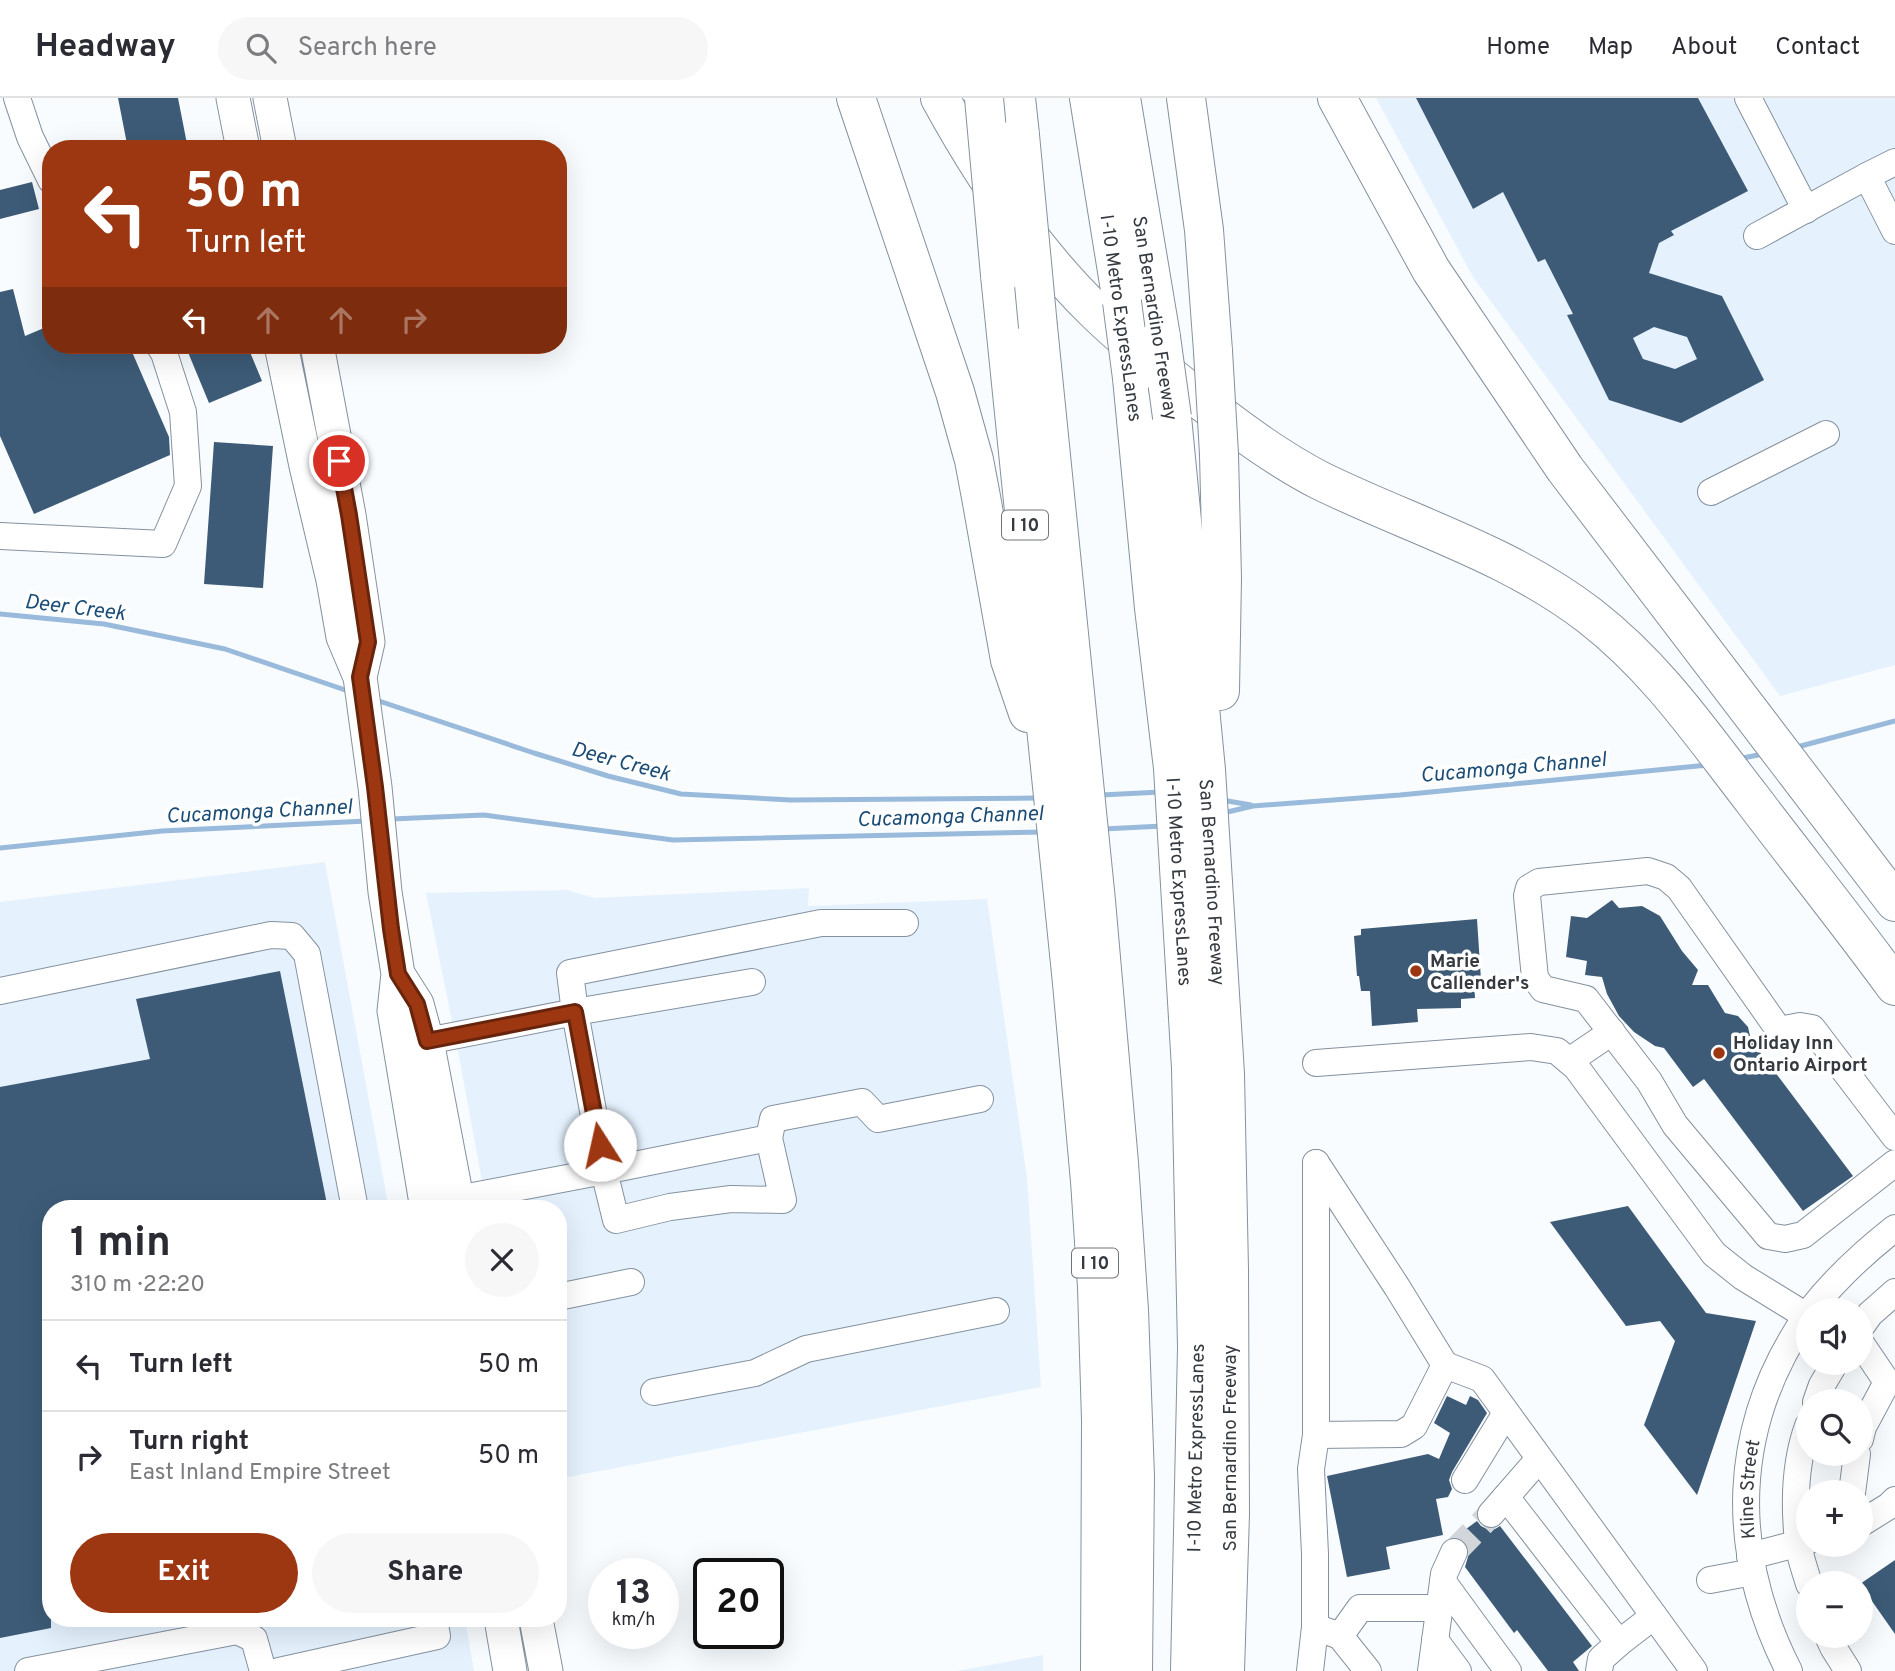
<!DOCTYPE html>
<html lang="en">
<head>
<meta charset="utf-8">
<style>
	:root { --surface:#fff; --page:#f7f7f7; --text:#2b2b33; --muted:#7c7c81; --line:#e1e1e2; --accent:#9d3712 }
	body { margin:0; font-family:Overpass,sans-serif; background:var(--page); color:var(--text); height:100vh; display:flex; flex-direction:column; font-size:26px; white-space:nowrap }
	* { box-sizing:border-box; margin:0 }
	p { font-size:23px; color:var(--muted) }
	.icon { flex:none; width:38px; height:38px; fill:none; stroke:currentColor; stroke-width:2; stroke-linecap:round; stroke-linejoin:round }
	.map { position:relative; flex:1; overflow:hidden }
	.sheet { position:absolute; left:42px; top:1102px; width:525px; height:427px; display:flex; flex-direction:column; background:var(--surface); border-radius:28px; box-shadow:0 7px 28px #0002 }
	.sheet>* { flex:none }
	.guide { position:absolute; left:42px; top:42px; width:525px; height:214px; border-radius:28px; box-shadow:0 7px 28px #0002; background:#9d3712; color:#fff; overflow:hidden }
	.controls { position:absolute; left:1796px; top:1200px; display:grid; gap:14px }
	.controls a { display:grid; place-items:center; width:77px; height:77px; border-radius:50%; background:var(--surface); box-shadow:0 7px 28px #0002; font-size:35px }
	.speed { position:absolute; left:588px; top:1460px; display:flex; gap:14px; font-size:35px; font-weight:700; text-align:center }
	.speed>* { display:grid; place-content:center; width:91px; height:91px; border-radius:50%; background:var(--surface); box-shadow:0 7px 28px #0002; line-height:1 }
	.speed small { font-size:18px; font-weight:400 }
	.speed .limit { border:4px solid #111; border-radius:10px; background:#fff; color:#111 }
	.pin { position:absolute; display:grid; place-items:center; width:60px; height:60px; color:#fff; margin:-30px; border:4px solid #fff; border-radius:50%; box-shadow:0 2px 7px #0007 }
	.me { position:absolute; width:77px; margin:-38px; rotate:350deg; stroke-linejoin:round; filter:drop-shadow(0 0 5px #0008) }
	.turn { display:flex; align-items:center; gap:24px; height:147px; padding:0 28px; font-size:32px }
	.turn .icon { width:91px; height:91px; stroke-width:2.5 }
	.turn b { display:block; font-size:49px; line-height:60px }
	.lanes { display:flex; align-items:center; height:66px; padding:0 28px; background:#0003; justify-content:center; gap:35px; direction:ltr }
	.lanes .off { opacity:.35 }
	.round { display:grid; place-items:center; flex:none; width:74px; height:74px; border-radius:37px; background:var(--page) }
	.head { display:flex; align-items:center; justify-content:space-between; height:119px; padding:0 28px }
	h1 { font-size:42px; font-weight:700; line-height:52px }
	.button { display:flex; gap:14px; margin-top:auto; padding:14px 28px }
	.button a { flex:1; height:80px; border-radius:42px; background:var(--accent); color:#fff; font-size:28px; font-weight:700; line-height:80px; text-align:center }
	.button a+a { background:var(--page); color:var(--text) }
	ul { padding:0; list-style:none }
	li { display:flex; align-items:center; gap:21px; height:91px; padding:0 28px; border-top:2px solid var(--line) }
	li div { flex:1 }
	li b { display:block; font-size:26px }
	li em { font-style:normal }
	header { display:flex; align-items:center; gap:42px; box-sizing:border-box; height:98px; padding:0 35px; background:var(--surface); border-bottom:2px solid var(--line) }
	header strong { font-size:33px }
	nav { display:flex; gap:38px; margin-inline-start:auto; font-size:24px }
	.search { width:490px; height:63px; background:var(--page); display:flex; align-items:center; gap:18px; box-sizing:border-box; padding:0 24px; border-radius:38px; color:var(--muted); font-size:26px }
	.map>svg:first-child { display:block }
	.built { fill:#e5f2fe }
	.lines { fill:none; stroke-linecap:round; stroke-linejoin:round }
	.stream { stroke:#99bada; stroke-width:5 }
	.building { fill:#3d5b77; fill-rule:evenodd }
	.minor-tunnel { stroke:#d2d5d9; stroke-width:26; stroke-dasharray:26 13; stroke-linecap:butt }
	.minor-casing { stroke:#84919f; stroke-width:28 }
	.major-casing { stroke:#84919f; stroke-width:35 }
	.highway-casing { stroke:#84919f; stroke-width:40 }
	.minor { stroke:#fff; stroke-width:26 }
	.major { stroke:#fff; stroke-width:33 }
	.highway { stroke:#fff; stroke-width:38 }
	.highway-bridge-casing { stroke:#84919f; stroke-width:40; stroke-linecap:butt }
	.highway-bridge { stroke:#fff; stroke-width:38 }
	.route-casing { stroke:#66240c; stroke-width:18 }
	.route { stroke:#9d3712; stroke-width:12 }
	.poi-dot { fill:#9d3712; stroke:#fff; stroke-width:2.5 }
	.labels { text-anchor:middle; stroke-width:7; stroke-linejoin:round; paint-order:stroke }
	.shield { fill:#fff; stroke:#717579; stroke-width:2 }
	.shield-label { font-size:18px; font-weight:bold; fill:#343a40 }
	.street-label { font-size:19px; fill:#343a40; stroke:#fff }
	.poi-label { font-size:19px; font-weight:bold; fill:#343a40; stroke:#fff; text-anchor:start }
	.water-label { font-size:21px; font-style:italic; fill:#1b4d77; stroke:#fff }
</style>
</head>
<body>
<header>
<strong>Headway</strong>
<div class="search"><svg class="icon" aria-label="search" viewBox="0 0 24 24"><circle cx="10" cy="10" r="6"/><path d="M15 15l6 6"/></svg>Search here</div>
<nav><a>Home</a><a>Map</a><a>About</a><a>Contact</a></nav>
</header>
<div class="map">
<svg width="1895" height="1573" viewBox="0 0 1895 1573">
	<rect width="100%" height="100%" fill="#f9fcff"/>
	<!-- built -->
	<path class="built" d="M1376,0H1895V567L1780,598L1473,179Z
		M325,764L389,1111H51V1521H465L474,1573H0V804Z
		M809,790L808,808L987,801L1027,1080L1041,1289L558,1381V1111H487L458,953L426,795L567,792L594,800Z
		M1043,1557V1573H957Z"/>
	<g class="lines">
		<!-- stream -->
		<path class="stream" d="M0,516L104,526L225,551L351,594
			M373,601L534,655L608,678L681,696L791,702L1038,700
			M1797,649L1895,623
			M1738,661L1763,656
			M1101,697L1161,694
			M1222,702L1251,707
			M1223,715L1253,708L1400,697L1708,667
			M391,721L484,717L673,742L1044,734
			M1103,731L1163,728
			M0,750L162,733L367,723"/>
	</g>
	<!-- building -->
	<path class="building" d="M118,0H178L188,51H128Z
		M1416,0H1698L1748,93L1671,133L1674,137L1659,145L1649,175L1722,198L1764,282L1681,325L1609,302L1567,217L1573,216L1545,161L1538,164L1503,94L1473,111ZM1654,229L1687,239L1697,261L1675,271L1643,261L1633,240Z
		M32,84L39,111L0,121V92Z
		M13,191L25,238L51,227V247H129L169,339L170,357L34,416L0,338V194Z
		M185,247H247L262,283L209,305Z
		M214,344L273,348L263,490L204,486Z
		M1612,802L1619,810L1642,808L1660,818L1682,853L1698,872L1692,887H1708L1725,915L1738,918L1748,929L1751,942L1853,1078L1803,1113L1704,981L1693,989L1664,950L1655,948L1634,934L1619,918L1607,896L1602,879L1585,877L1587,863L1566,859L1571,818L1587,820Z
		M1477,821L1481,882H1474L1475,900L1461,901V910L1417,911L1418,924L1372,928L1370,893H1361L1359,878H1357L1354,838L1361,837V831Z
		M280,873L328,1111H51V1530L0,1540V989L150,961L136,901Z
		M1628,1108L1706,1215L1756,1223L1697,1397L1644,1327L1675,1243L1660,1223L1626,1228L1550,1124Z
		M1447,1298L1466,1307L1470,1298L1478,1302L1487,1315L1452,1374L1449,1382L1452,1391L1448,1399L1436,1401L1443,1437L1386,1449L1390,1471L1347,1479L1327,1378L1428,1356L1439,1361L1450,1335L1434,1325Z
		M1477,1423L1481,1428L1487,1431H1495L1500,1428L1592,1548L1573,1564L1579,1573H1548L1517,1532L1514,1535L1465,1469L1470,1452L1466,1444L1461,1440L1455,1439Z
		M1895,1462V1536L1860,1486Z"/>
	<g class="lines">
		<!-- minor-tunnel -->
		<path class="minor-tunnel" d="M1454,1454L1491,1416"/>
		<!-- minor casing -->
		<g class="minor-casing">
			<g id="minor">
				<path d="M17,0L30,39L51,82"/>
				<path d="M1748,0L1806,112"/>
				<path d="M1895,64L1867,78L1895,133"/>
				<path d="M1757,138L1867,78"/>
				<path d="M1711,394L1826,336"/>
				<path d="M0,438L163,446L188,388L183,314L164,255L159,247"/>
				<path d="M752,884L575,914L570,875L821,825H905"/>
				<path d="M0,893L271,837L292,838L307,856L355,1111"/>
				<path d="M427,943L575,914L604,1073L457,1101"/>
				<path d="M1569,963L1612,934"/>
				<path d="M1316,965L1531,949L1557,953L1576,969L1714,1156L1743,1179L1808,1219"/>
				<path d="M1895,1039L1812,930L1800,928L1779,932L1679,790L1666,779L1648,773L1539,784L1529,790L1527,798L1535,880L1543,891L1586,901L1649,983L1675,1027L1768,1138L1785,1141L1803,1137L1895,1065"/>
				<path d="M769,1040L604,1073L616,1122L670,1109L731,1101L783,1102L769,1040L773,1021L862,1004L878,1021L980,1001"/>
				<path d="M1316,1065L1397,1189L1445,1267"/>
				<path d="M558,1199L631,1184"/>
				<path d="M1810,1213C1835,1181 1863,1155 1895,1130"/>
				<path d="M1860,1230L1870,1216L1895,1194"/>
				<path d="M1860,1244L1887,1284L1863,1329L1860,1341"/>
				<path d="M654,1294L755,1275L806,1251L996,1213"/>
				<path d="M1816,1304L1822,1287L1835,1265"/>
				<path d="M1808,1328C1795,1364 1794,1406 1798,1443C1799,1457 1805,1472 1809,1486"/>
				<path d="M1316,1337L1401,1336L1414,1328L1445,1267L1482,1281L1694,1573"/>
				<path d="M1465,1382L1506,1315"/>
				<path d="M1852,1395L1857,1356"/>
				<path d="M1506,1399L1619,1545L1654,1518"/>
				<path d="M1491,1416L1539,1361"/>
				<path d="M1860,1426L1889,1408L1895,1402"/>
				<path d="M1750,1458L1808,1443"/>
				<path d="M1710,1482L1753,1474"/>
				<path d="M1443,1484L1508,1573"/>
				<path d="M1315,1529V1456L1311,1371L1316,1337V1065"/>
				<path d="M1340,1538L1360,1510H1439"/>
				<path d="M1828,1538L1833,1549L1848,1573"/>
				<path d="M1435,1542L1458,1573"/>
				<path d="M28,1573L237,1533L254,1541L263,1573"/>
				<path d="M279,1573L437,1538L434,1521"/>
				<path d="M1310,1573L1315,1529L1340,1538L1368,1573"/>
				<path d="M1431,1573L1444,1476L1454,1454"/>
				<path d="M1599,1573L1601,1561L1619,1545"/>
				<path id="s1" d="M1789,1573C1728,1453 1730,1328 1808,1216"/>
			</g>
		</g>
		<!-- major casing -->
		<g class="major-casing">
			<path id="major" d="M233,0L243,51
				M270,0L280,51
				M281,247L306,368L333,482L343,539L360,579L375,689L385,794L398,876L394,913L427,1111
				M317,247L349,417L368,544L360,579
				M398,876L417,906L427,943L459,1111
				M501,1521L510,1573
				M536,1521L546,1573"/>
		</g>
		<!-- highway casing -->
		<g class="highway-casing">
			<g id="highway">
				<path d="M856,0L955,294L974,362L981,399L1010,562L1028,615"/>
				<path d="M940,0C982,77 1034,154 1097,215C1129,246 1165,274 1199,301C1238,331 1278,361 1321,383C1411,427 1510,456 1590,518C1657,570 1701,635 1753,702C1800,764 1849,825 1895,888"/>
				<path d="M1016,0L1020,37"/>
				<path d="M1089,0L1122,204"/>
				<path d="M1121,0L1161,239"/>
				<path d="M1186,0L1204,132L1213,253"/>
				<path d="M1337,0L1431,172L1565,371L1895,804"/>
				<path d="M1000,177L1072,885L1090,1083L1097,1189L1101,1323L1100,1573"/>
				<path d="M1038,229L1096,803L1119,1065L1129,1212L1135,1379L1133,1573"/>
				<path id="s2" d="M1132,280L1154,510L1173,670L1191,970L1197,1249L1190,1573"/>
				<path id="s3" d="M1172,319L1206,672L1225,976L1229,1172L1230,1416L1225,1573"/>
				<path d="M1219,356L1222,480L1220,593"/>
			</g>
		</g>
		<!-- minor -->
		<use href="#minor" class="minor"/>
		<!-- major -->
		<use href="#major" class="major"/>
		<!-- highway -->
		<use href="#highway" class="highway"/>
		<!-- highway-bridge casing -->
		<g class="highway-bridge-casing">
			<path id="highway-bridge" d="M984,0L1000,177
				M1020,37L1038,229
				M1122,204L1132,280
				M1161,239L1172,319
				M1213,253L1219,356"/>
		</g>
		<!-- highway-bridge -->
		<use href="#highway-bridge" class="highway-bridge"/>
	</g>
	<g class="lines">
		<!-- route casing -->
		<g class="route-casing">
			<path id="route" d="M339,363L349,417L368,544L360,579L375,689L391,831L398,876L417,906L427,943L575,914L600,1047"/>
		</g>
		<!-- route -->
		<use href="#route" class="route"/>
	</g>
	<!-- markers -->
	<g class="poi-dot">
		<circle cx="1416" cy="873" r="7"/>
		<circle cx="1719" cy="955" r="7"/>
	</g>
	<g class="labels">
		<!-- shield labels -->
		<g class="shield">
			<rect x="1002" y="412.5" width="46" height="29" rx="5"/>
			<rect x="1072" y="1150.5" width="46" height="29" rx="5"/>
		</g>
		<g class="shield-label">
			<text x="1025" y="433">I 10</text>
			<text x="1095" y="1171">I 10</text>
		</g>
		<!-- street labels -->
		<g class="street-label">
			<text transform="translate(1122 220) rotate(82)" y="7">I-10 Metro ExpressLanes</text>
			<text transform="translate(1156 220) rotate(81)" y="7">San Bernardino Freeway</text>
			<text dy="7" stroke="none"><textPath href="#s2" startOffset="506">I-10 Metro ExpressLanes</textPath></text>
			<text dy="7" stroke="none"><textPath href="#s3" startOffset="467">San Bernardino Freeway</textPath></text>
			<text transform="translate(1195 1350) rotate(-89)" y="7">I-10 Metro ExpressLanes</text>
			<text transform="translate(1229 1350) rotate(-90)" y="7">San Bernardino Freeway</text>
			<text dy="7" stroke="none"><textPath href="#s1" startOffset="189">Kline Street</textPath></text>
		</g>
		<!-- poi labels -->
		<g class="poi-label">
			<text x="1430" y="869">Marie<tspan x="1430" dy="22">Callender's</tspan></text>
			<text x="1733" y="951">Holiday Inn<tspan x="1733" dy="22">Ontario Airport</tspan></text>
		</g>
		<!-- water labels -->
		<g class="water-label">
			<text transform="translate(75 509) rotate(7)" y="7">Deer Creek</text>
			<text transform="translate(621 663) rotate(15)" y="7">Deer Creek</text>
			<text transform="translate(1513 669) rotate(-5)" y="7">Cucamonga Channel</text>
			<text transform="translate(259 713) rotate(-3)" y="7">Cucamonga Channel</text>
			<text transform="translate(950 718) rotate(-2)" y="7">Cucamonga Channel</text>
		</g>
	</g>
</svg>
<div class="controls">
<a><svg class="icon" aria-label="sound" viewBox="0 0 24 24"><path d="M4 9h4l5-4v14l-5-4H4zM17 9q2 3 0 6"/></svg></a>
<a><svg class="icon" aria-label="search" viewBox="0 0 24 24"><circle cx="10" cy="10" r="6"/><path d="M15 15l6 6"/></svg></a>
<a>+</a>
<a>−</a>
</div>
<div class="speed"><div>13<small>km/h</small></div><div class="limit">20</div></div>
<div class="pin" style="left:339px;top:363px;background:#d93025"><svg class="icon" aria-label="arrive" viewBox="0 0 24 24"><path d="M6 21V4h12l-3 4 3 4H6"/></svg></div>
<svg class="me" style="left:600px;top:1047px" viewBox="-20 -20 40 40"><circle r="19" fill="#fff"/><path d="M0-13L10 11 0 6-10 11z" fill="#9d3712"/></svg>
<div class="guide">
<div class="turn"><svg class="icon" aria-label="left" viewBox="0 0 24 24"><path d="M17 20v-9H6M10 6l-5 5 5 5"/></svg><div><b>50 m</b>Turn left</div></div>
<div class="lanes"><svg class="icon" aria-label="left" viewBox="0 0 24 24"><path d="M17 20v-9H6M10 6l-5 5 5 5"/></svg><svg class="icon off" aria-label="ahead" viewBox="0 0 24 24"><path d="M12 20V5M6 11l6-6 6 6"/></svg><svg class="icon off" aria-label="ahead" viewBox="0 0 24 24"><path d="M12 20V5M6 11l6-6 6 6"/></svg><svg class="icon off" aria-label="right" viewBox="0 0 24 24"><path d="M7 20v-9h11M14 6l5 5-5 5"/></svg></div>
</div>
<section class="sheet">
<div class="head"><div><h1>1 min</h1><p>310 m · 22:20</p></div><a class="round"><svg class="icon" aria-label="close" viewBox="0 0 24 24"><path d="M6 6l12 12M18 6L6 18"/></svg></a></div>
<ul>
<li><svg class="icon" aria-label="left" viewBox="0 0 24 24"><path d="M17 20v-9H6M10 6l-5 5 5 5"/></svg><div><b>Turn left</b></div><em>50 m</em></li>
<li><svg class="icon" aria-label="right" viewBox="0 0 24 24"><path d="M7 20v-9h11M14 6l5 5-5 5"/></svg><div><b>Turn right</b><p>East Inland Empire Street</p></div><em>50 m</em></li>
</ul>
<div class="button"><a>Exit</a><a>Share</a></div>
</section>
</div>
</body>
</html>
